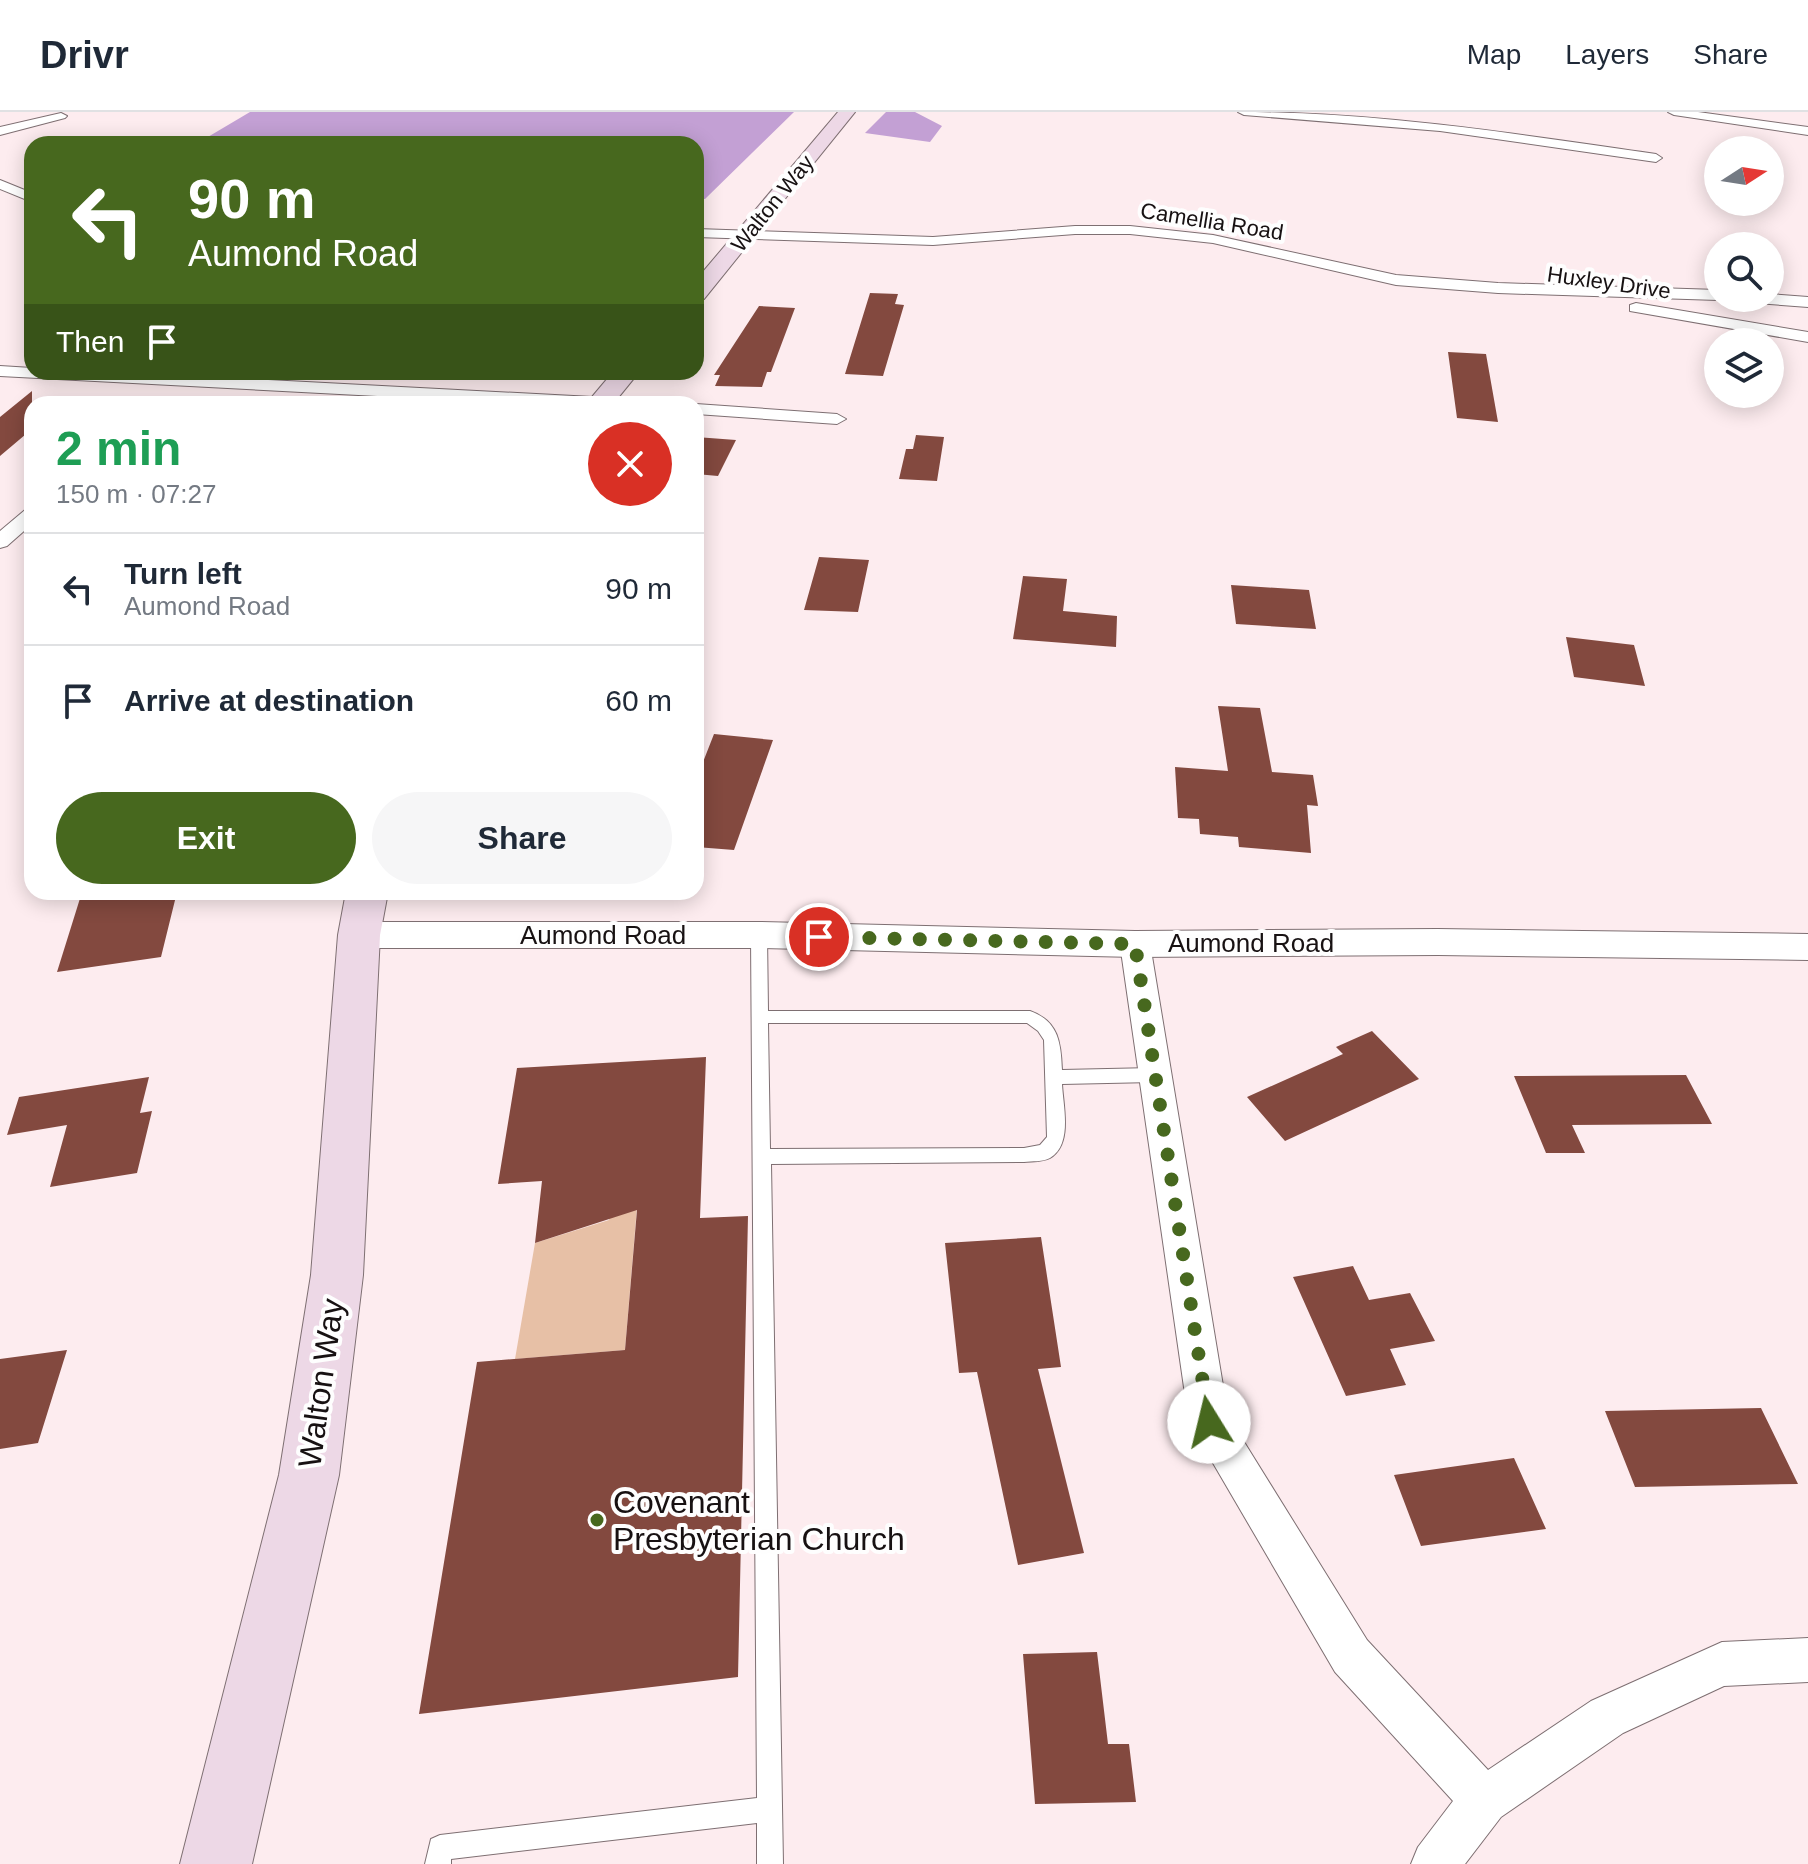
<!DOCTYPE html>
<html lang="en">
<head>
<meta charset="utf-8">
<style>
	:root { --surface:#fff; --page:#f6f6f7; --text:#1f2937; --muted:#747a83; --line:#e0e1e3; --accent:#47681e }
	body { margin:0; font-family:Helvetica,sans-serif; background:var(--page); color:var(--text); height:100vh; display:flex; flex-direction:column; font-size:30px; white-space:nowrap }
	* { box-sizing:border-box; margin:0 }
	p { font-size:26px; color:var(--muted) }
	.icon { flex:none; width:44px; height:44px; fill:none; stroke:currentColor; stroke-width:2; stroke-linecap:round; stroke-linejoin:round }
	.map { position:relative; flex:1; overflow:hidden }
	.sheet { position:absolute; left:24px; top:284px; width:680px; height:504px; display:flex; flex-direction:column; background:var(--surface); border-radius:24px; box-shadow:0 4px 20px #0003 }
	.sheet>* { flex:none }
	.hud { position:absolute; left:24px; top:24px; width:680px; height:244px; border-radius:24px; box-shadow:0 4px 20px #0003; background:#47681e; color:#fff; overflow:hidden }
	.needle { width:52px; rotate:78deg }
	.buttons { position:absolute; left:1704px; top:24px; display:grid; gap:16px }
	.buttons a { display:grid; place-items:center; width:80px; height:80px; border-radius:50%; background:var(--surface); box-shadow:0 4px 20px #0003; font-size:40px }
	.pin { position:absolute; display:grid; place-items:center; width:68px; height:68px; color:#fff; margin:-34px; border:4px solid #fff; border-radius:50%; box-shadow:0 2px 8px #0007 }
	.me { position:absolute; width:88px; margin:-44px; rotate:351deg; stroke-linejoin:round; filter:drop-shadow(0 0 6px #0008) }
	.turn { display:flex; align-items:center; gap:28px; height:168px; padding:0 32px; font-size:36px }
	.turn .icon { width:104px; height:104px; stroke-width:2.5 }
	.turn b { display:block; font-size:56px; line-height:68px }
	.then { display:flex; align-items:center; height:76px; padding:0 32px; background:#0003; gap:16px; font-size:30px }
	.round { display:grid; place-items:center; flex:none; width:84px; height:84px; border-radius:42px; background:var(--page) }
	.overview { display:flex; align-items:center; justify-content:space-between; height:136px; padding:0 32px }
	h1 { font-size:48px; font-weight:600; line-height:60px; color:#1e9e55 }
	.cta { display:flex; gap:16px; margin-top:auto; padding:16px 32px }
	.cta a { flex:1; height:92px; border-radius:48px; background:var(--accent); color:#fff; font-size:32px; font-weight:600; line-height:92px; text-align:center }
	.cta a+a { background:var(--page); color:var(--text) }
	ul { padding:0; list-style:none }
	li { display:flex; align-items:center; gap:24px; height:112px; padding:0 32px; border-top:2px solid var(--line) }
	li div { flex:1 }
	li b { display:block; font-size:30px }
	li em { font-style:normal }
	header { display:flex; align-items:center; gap:48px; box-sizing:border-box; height:112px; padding:0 40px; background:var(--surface); border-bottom:2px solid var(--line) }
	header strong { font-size:38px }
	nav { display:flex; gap:44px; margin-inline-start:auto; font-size:28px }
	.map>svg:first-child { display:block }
	.green { fill:#e7c0a6 }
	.water { fill:#c3a0d4 }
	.building { fill:#83493f }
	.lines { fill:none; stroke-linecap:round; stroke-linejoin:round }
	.service-casing { stroke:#7e6f72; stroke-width:2 }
	.minor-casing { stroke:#7e6f72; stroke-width:2 }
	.tertiary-casing { stroke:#7e6f72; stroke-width:2 }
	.secondary-casing { stroke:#7e6f72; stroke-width:2 }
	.service { fill:#fff; fill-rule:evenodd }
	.minor { fill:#fff; fill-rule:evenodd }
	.tertiary { fill:#fff; fill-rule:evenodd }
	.secondary { fill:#edd8e6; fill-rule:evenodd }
	.route { stroke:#47681e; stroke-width:14; stroke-dasharray:0 25.2 }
	.poi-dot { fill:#47681e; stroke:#fefefe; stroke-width:3 }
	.labels { text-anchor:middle; stroke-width:8; stroke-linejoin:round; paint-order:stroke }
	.far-street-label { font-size:22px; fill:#171112; stroke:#fefefe }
	.street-label { font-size:26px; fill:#171112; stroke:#fefefe }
	.near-street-label { font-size:32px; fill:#171112; stroke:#fefefe }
	.near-poi-label { font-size:32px; fill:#171112; stroke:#fefefe; text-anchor:start }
</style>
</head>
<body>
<header>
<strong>Drivr</strong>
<nav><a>Map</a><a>Layers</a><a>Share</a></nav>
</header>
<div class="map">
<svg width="1808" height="1752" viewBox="0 0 1808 1752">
	<rect width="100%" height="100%" fill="#fdecef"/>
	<!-- green -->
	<path class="green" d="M638,1083L625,1238L515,1247L535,1131L609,1108L613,1086Z"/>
	<!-- water -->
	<path class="water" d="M250,0H794L705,87H696V32H196Z
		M886,0H915L942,14L930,30L865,21Z"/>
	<!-- building -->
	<path class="building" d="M870,181L898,182L895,192L904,193L883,264L845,262Z
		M759,194L795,196L771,260H767L762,275L715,274L720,263H714Z
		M1448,240L1486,242L1498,310L1457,306Z
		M32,279V317L0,344V305Z
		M916,323L944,325L937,369L899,367L906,337H913Z
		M696,325L736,328L718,364L696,362Z
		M819,445L869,448L858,500L804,498Z
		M1023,464L1067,467L1063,499L1117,504L1116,535L1013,527Z
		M1231,473L1309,478L1316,517L1236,512Z
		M1566,525L1634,533L1645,574L1574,565Z
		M1218,594L1260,596L1272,660L1313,663L1318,694L1307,693L1311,741L1239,735L1238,725L1200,722L1199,707L1178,706L1175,655L1228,659Z
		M714,622L773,628L734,738L696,735V668Z
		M82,780H177L161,845L57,860Z
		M1372,919L1419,967L1285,1029L1247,985L1343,942L1336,935Z
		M706,945L700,1106L748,1104L738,1565L419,1602L477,1250L625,1238L637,1098L535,1131L542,1069L498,1072L517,956Z
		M1686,963L1712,1012L1572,1013L1585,1041H1546L1514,964Z
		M149,965L140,1001L152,999L137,1061L50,1075L67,1013L7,1023L19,985Z
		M1041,1125L1061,1255L1038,1257L1084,1441L1018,1453L977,1260L959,1261L945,1131Z
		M1353,1154L1369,1188L1410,1181L1435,1229L1390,1237L1406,1273L1346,1284L1293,1165Z
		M67,1238L38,1331L0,1337V1247Z
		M1761,1296L1798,1372L1635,1375L1605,1299Z
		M1514,1346L1546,1417L1421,1434L1394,1363Z
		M1097,1540L1108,1632H1129L1136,1690L1035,1692L1023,1542Z"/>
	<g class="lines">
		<!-- service casing -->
		<g class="service-casing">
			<path id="service" d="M759,817L767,823L768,899H1030C1059,909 1061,932 1062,958L1153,956L1159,958L1161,963L1159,968L1153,970L1062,972C1063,994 1073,1032 1050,1046C1043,1050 1032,1049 1024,1050L771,1052L783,1752H757V1711L451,1747V1752H425L431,1727L440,1723L757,1686L751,823ZM768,911H1027L1038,919L1044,928L1047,1025L1040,1033L1024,1036L770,1037Z"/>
		</g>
		<!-- minor casing -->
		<g class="minor-casing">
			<path id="minor" d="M1238,0C1379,0 1517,22 1656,42L1662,46L1656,50L1440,19L1244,3Z
				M1668,0H1698L1808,15V23L1674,3Z
				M61,1L67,4L65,6L0,23V15Z
				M0,68L32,81V90L0,77Z
				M1075,114H1130L1213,123L1396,163L1498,171L1718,178V186H1724L1718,188L1498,181L1396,173L1213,131L1130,122H1075L933,133L696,125V117L933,125Z
				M1770,182L1808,185V195L1756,191L1748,186H1770Z
				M1636,191L1808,220V230L1630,199V193Z
				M0,254L32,256V260H117L630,287L639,292H530L0,264Z
				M695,292H696L837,302L846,307L837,312L696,302Z
				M32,396V412L7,434L0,436V419L25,398Z
				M1135,822L1145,825L1150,832L1228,1304L1367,1528L1488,1658L1591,1589L1722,1530L1808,1526V1570L1724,1574L1623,1621L1501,1705L1465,1752H1411L1418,1735L1453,1689L1335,1560L1189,1310L1120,832L1125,825Z"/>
		</g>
		<!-- tertiary casing -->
		<g class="tertiary-casing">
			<path id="tertiary" d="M359,810H759L1135,819L1438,817L1808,822V848L1438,843L1135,845L759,836H359L346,832L341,823L346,814Z"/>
		</g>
		<!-- secondary casing -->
		<g class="secondary-casing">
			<path id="secondary" d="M838,0H855L704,187L696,189V168Z
				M613,260H639L613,292H586Z
				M346,780H388L380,823L363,1163L339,1363L252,1752H180L279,1363L311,1163L338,823Z"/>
		</g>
		<!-- service -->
		<use href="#service" class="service"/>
		<!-- minor -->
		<use href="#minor" class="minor"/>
		<!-- tertiary -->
		<use href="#tertiary" class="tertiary"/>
		<!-- secondary -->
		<use href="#secondary" class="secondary"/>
	</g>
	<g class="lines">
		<!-- route -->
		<path class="route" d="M819,825L1135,832L1209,1310"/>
	</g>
	<!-- markers -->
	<circle class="poi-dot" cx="597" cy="1408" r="8"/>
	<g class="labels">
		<!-- far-street labels -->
		<g class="far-street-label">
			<text transform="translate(772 91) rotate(-51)" y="8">Walton Way</text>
			<text transform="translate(1212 109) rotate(9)" y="8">Camellia Road</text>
			<text transform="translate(1609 170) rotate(8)" y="8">Huxley Drive</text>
		</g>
		<!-- street labels -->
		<g class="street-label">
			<text x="603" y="832">Aumond Road</text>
			<text x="1251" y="840">Aumond Road</text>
		</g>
		<!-- near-street labels -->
		<g class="near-street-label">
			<text transform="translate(321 1271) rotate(-82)" y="11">Walton Way</text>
		</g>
		<!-- near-poi labels -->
		<g class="near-poi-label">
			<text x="613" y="1401">Covenant<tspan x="613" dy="37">Presbyterian Church</tspan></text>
		</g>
	</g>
</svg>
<div class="buttons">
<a><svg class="needle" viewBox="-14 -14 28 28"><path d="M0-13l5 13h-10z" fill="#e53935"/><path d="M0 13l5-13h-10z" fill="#747a83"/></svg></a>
<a><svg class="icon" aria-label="search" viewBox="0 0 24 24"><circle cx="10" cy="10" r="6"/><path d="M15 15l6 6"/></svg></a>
<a><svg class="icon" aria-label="layers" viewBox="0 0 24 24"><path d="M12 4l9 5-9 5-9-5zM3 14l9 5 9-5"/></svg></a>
</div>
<div class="pin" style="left:819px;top:825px;background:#d93025"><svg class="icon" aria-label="arrive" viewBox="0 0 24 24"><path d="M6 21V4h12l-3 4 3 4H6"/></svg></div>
<svg class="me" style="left:1209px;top:1310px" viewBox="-20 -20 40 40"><circle r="19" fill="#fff"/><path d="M0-13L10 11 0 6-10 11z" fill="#47681e"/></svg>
<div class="hud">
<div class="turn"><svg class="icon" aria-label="left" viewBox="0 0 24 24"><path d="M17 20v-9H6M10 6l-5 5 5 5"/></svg><div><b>90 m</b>Aumond Road</div></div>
<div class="then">Then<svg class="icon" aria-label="arrive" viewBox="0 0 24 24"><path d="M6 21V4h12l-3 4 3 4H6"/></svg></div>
</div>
<section class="sheet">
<div class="overview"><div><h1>2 min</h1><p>150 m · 07:27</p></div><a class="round" style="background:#d93025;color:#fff"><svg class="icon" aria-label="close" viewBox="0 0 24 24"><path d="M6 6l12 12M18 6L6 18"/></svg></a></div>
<ul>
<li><svg class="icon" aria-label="left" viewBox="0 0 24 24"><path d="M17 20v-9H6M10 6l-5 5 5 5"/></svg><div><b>Turn left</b><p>Aumond Road</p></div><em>90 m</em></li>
<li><svg class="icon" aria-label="arrive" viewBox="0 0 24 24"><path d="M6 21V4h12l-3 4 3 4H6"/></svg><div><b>Arrive at destination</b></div><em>60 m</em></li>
</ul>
<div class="cta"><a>Exit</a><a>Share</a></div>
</section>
</div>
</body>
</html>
